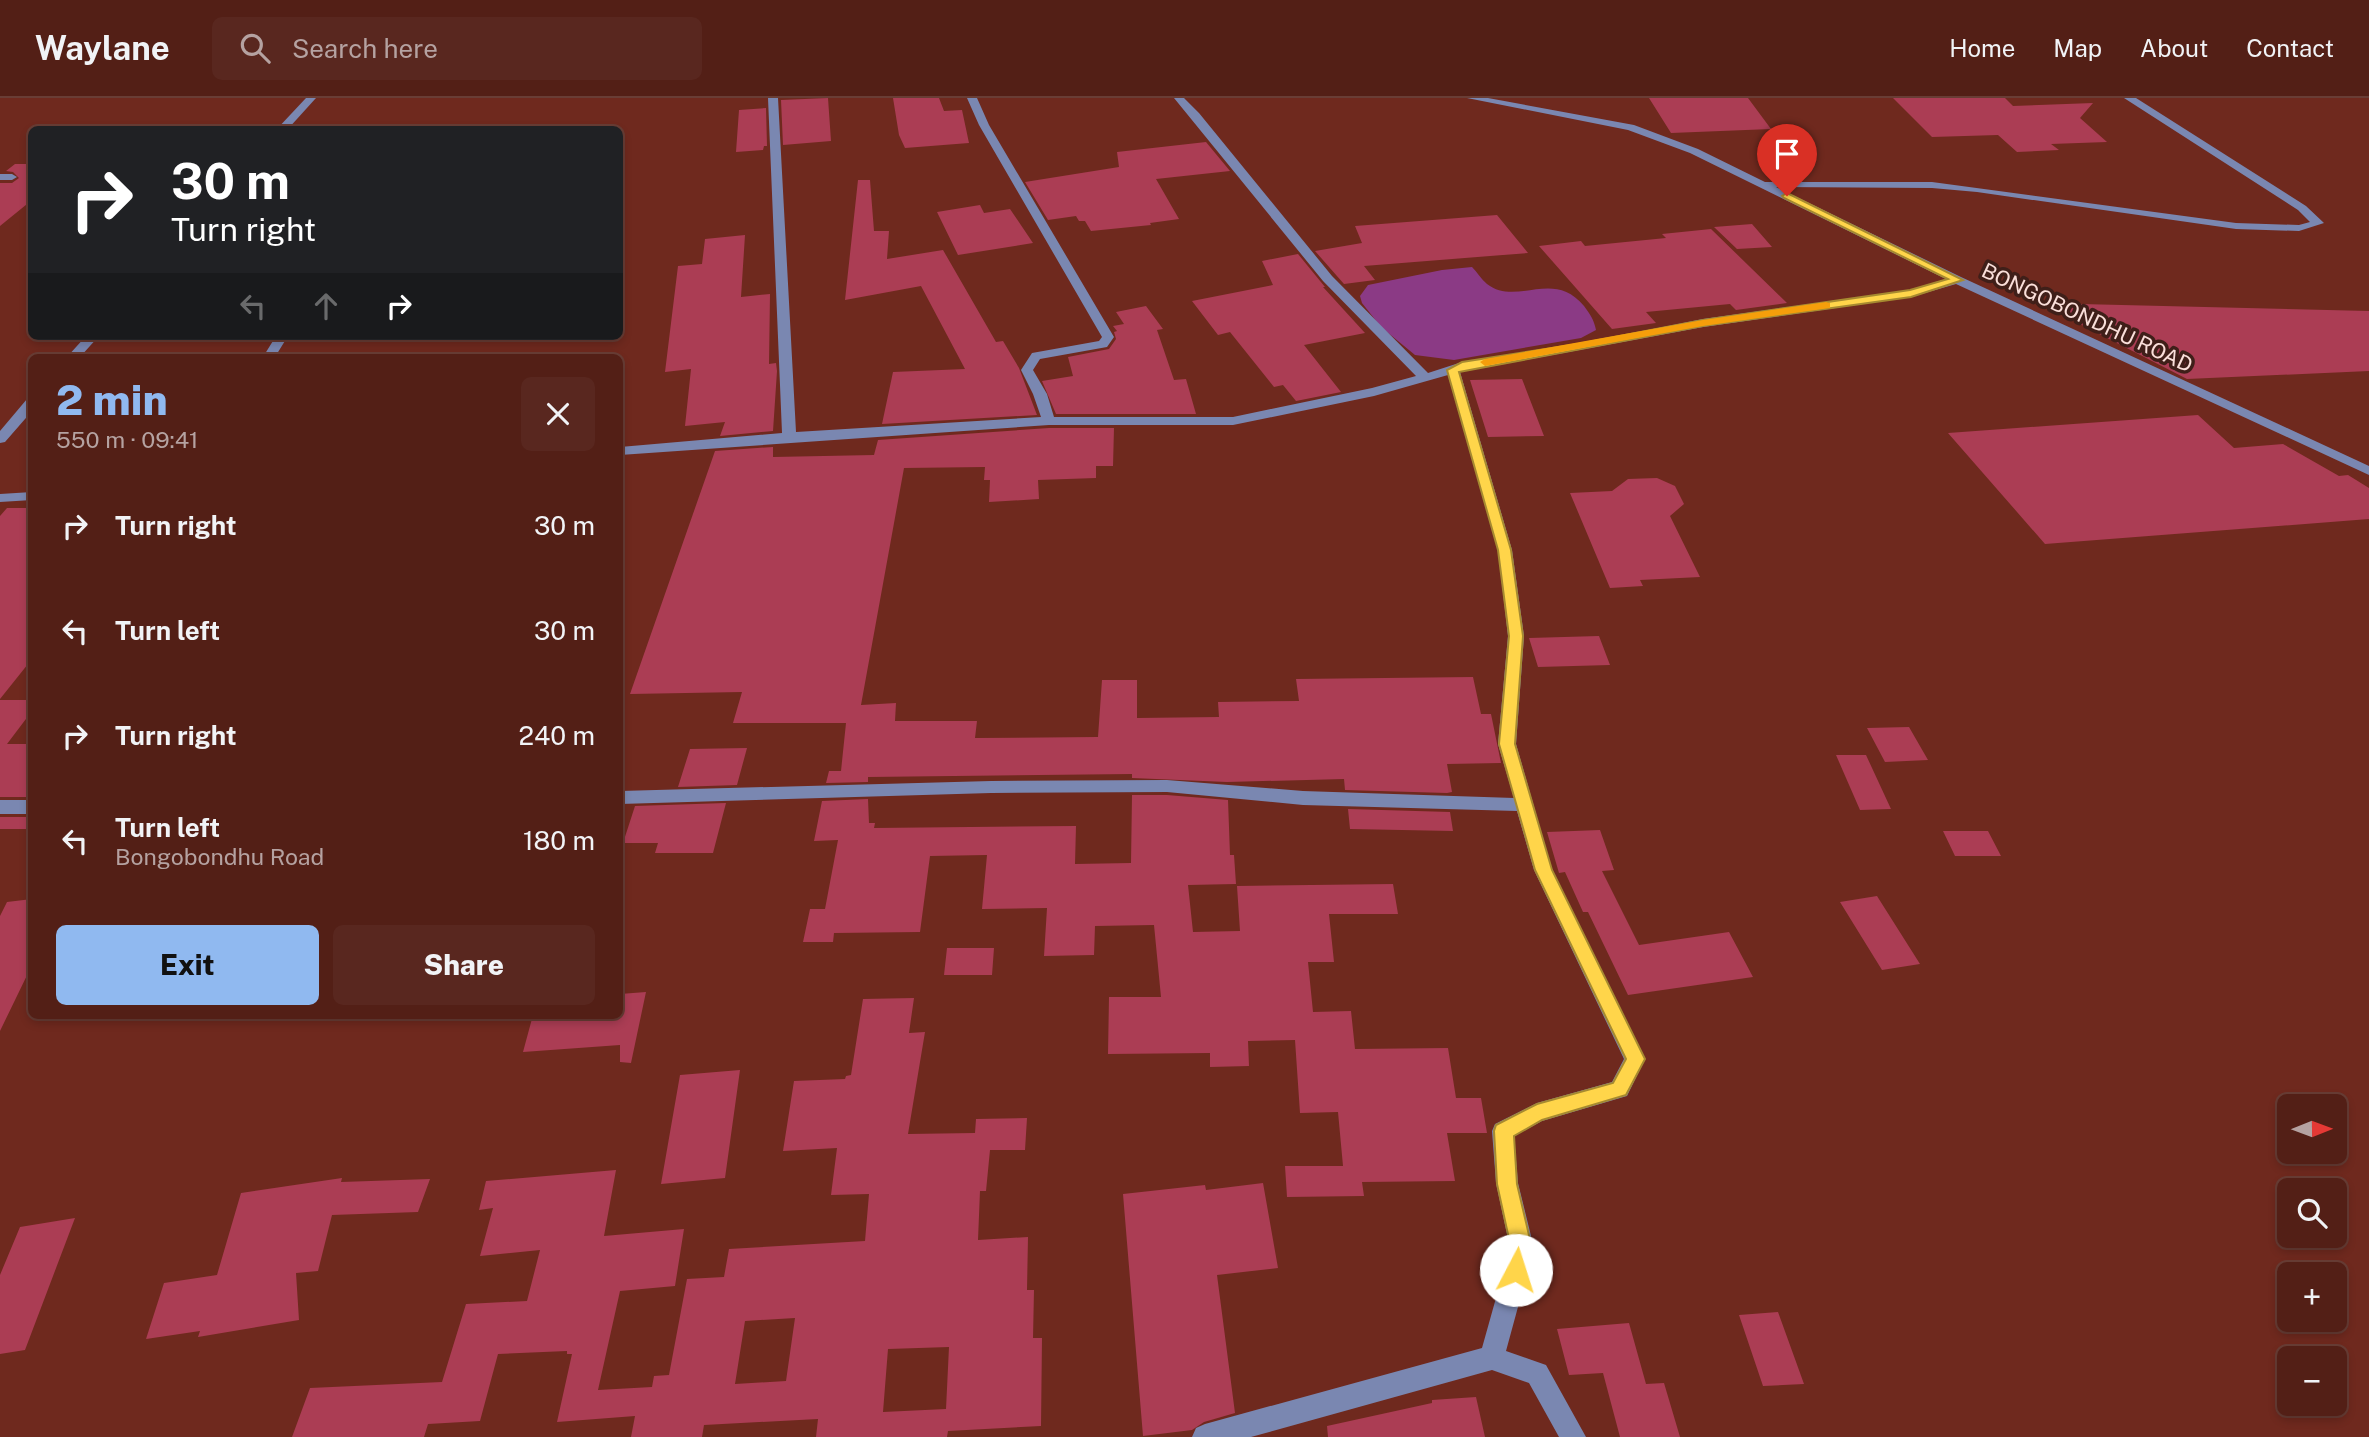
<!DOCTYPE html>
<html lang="en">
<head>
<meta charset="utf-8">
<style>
	:root { --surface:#531f16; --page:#59271f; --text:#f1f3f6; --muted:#b5a2a1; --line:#693d35; --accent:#90b9f0 }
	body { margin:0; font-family:"Public Sans",sans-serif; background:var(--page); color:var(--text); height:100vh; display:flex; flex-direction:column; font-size:26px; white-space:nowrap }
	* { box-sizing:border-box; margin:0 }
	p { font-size:23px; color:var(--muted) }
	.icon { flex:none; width:38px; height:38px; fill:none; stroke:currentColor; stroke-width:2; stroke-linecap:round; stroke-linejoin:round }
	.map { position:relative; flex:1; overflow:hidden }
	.panel { position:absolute; left:28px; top:256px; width:595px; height:665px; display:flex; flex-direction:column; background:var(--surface); border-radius:10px; box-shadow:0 4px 10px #0003,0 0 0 2px var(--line) }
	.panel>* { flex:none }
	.guide { position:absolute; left:28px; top:28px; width:595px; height:214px; border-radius:10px; box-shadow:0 4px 10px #0003,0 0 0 2px var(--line); background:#202124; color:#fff; overflow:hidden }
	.needle { width:46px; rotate:89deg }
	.controls { position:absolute; left:2277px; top:996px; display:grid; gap:14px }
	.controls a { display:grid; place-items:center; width:70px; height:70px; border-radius:10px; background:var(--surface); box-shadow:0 4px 10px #0003,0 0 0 2px var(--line); font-size:35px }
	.pin { position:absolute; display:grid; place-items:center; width:60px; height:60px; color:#fff; margin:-72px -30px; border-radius:50% 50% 50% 0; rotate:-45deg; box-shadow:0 0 7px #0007 }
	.pin .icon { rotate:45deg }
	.me { position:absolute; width:77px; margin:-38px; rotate:5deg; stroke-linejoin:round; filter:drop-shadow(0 0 5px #0008) }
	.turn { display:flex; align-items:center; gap:24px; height:147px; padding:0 28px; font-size:32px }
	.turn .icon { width:91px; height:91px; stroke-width:2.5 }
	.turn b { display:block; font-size:49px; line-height:60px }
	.lanes { display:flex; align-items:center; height:66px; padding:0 28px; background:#0003; justify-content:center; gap:35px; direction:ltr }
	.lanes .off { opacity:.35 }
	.round { display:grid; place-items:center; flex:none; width:74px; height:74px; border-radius:10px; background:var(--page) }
	.summary { display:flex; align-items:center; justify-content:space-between; height:119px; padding:0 28px }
	h1 { font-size:42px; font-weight:800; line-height:52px; color:var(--accent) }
	.action { display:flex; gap:14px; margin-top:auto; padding:14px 28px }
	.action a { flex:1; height:80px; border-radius:10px; background:var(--accent); color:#111; font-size:28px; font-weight:800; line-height:80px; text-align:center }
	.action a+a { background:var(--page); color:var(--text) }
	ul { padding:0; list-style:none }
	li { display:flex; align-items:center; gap:21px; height:105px; padding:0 28px }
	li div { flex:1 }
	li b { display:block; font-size:26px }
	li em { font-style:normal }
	header { display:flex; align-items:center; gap:42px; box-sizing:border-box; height:98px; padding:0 35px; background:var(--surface); border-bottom:2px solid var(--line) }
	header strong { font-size:33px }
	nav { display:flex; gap:38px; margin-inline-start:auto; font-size:24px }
	.search { width:490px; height:63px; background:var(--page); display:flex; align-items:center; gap:18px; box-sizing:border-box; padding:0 24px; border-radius:10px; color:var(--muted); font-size:26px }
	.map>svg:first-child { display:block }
	.water { fill:#8b3a85 }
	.building { fill:#ab3d54; fill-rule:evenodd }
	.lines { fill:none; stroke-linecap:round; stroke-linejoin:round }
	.minor { fill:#7a87b1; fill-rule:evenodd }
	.route { fill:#ffd54a; stroke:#a68a30; stroke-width:2 }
	.slow { fill:#f59e0b }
	.labels { text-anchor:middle; stroke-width:7; stroke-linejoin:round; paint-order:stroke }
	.far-street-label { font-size:21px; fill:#fadfda; stroke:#3f1f19 }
</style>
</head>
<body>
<header>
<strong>Waylane</strong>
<div class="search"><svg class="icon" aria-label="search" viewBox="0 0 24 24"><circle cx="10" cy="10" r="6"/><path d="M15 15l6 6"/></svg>Search here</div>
<nav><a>Home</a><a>Map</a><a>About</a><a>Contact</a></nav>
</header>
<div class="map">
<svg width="2369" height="1339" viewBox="0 0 2369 1339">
	<rect width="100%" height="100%" fill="#6f291e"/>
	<!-- water -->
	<path class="water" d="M1472,169C1477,174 1481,181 1487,186C1517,209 1553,170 1584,208C1590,216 1594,222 1596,232L1581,240L1454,262L1415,257L1381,229L1362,205L1360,198L1368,187L1442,172Z"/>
	<!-- building -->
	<path class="building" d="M828,0L831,43L783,47L781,2Z
		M893,0H939L944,13L962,12L969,45L905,50L899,37Z
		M1649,0H1748L1771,31L1671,35Z
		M1893,0H2005L2013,8L2093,5L2080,20L2107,44L2051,46L2059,52L2017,54L1998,37L1932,39Z
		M766,10L767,48H764L763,52L736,54L739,12Z
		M1206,44L1230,73L1156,81L1179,121L1150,125L1151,127L1091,133L1085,123H1079L1076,118L1048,122L1025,84L1119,69L1117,54Z
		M15,66H32V102L0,128V85H12L19,80L13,74L6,73Z
		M858,82H870L874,133H889L887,161L943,152L996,244L1003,243L1019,270L1037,317L882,326L893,274L965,271L921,188L845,202Z
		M980,107L984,115L1010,111L1033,145L958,157L937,114Z
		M1497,117L1528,155L1364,168L1375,182L1344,186L1315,153L1362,145L1355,128Z
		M1752,126L1772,149L1737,151L1714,129Z
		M1711,131L1787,205L1736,212L1730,206L1646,214L1656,225L1612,231L1539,148L1581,143L1585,148L1666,140L1662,136Z
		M745,137L741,199L770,196L769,266L776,265L777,273L773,333L720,338L725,324L685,328L691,271L665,274L678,168L702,166L705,141Z
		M1298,156L1325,189H1323L1365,235L1304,247L1341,294L1296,303L1283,287L1274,289L1230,234L1218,237L1192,203L1273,187L1262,163Z
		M2039,205L2369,213V273L2187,281Z
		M1146,208L1163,231L1157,232L1174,282L1186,281L1196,316H1056L1042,283L1073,278L1068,259L1109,251L1116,241L1114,234L1117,233L1113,228L1124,226L1116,214Z
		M1522,281L1544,338L1488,339L1470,282Z
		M2198,317L2234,350L2283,346L2339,378L2348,377L2369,390V421L2045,446L1948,335Z
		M1049,330H1114L1113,368H1096V380L1038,382L1039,401L989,404L990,382H984L985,369L904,370L861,607L896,605L895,623H977L975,640L1098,639L1102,582H1137V620L1219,619L1218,604L1299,603L1296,581L1473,579L1481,616H1491L1501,665L1447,666L1452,694L1447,695L1345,692L1344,681L1227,684L1132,680V676L868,679V684L826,685L829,673H841L846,625H733L742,594L630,596L715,353L773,349V359L874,357L878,342Z
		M1657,380L1675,388L1684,406L1670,418L1700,479L1640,482L1643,488L1610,490L1570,395L1612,393L1628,381Z
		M7,410H32V561L0,601V418Z
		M1599,538L1610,567L1538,569L1529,540Z
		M0,602H32V613L7,646H32V699H0Z
		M1909,629L1928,662L1885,664L1867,630Z
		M747,650L737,687L678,689L690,651Z
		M1836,657H1866L1891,711L1860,712Z
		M1132,697H1167L1228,702L1230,757H1234L1236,786L1188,787L1193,834L1240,833L1237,788L1393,786L1398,816H1329L1334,864H1308L1313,914L1351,913L1355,951L1448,950L1456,1000H1481L1487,1035H1447L1455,1083L1362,1084L1364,1098L1287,1099L1285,1068H1343L1338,1014L1300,1015L1295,942L1248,943L1249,968L1210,969V955L1108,956L1109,899H1161L1154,827L1095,828L1094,857L1044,858L1047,810L982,811L987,757L930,758L920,834L834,835L833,844H803L810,811H825L838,742L814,743L822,703L868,701L869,725H875L874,730L1076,728L1075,766L1131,765Z
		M726,705L713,755H655L658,745H623L635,708Z
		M1348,711L1450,714L1453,733L1350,731Z
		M0,719H32V731H0Z
		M1600,732L1614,772L1602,773L1639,847L1729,834L1753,879L1628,897L1588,814H1583L1565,774L1559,775L1547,734Z
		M1943,733H1988L2001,758H1955Z
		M1877,798L1920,866L1882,872L1840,804Z
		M32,801V867L0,933V818L7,804Z
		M947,850H994L992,877H944Z
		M646,894L631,965L620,964V947L523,954L533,917H620V896Z
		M914,900L909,935L925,934L908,1036L975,1035L976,1021L1027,1020L1025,1052H990L986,1093H980L978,1142L1028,1139L1027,1192H1034L1033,1240H1042L1041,1328L948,1333L947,1339H816L818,1321L704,1327L702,1339H631L635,1318L557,1324L572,1256H567V1253L498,1256L480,1323L428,1326L424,1339H292L310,1290L442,1284L466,1206L527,1203L540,1152L480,1158L493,1110L479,1112L486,1083L616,1072L604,1138L684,1131L675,1188L620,1193L598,1292L652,1289L654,1278L669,1277L687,1181L724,1179L729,1151L865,1143L869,1096L831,1097L837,1050L783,1053L794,983L845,981L846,978L851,977L863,901ZM795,1220L786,1283L735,1286L745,1223ZM949,1249L946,1311L883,1314L888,1251Z
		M740,972L725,1080L661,1086L680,977Z
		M342,1080L341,1084L430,1081L418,1114L332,1117L318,1173L296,1175L299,1222L198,1239L200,1233L146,1241L164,1185L217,1177L241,1095Z
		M1263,1085L1278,1170L1217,1177L1235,1315L1204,1324L1192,1332L1143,1338L1123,1096L1205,1087L1206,1092Z
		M75,1120L25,1252L0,1256V1177L20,1129Z
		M1778,1214L1804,1286L1763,1288L1739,1217Z
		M1629,1225L1646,1286L1664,1285L1680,1339H1620L1603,1275L1569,1277L1557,1231Z
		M1476,1299L1485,1339H1328L1327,1328L1432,1305V1302Z"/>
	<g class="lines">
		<!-- minor -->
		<path class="minor" d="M306,0H316L287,32H276Z
			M768,0H778L796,334L1041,319L1033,296L1021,272L1032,255L1099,243L1102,239L979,27L967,0H977L989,27L1114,239L1107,249L1040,261L1033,272L1047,296L1054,319H1233L1372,290L1416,278L1323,183L1174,0H1184L1199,15L1332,178L1428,275L1462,264L1578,246L1703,221L1910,192L1946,181L1690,55L1628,32L1467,0H1488L1634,27L1698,51L1765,84H1932L2236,125L2299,127L2310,124L2298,112L2124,0H2136L2306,108L2324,125L2299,133L2236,131L1977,94L1932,90L1776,89L1961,179L2369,368V377L1956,186L1911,199L1703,229L1460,274L1512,452L1524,538L1516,646L1552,772L1645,961L1627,998L1542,1023L1514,1038L1518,1085L1534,1150L1506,1253L1546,1267L1586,1339H1559L1529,1285L1492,1272L1251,1339H1192L1196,1330L1205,1326L1482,1250L1510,1150L1496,1085L1492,1033L1495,1026L1537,1005L1612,984L1624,961L1534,772L1517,713L1303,707L1167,694L991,695L620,706V693L991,683L1167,682L1303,693L1514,700L1498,646L1508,538L1498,452L1448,277L1374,298L1233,327H1049L620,357V349L782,335Z
			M0,76H12L17,79L12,82H0Z
			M86,238H99L80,259H67Z
			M276,238H288L275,259H263Z
			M32,300V313L5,344L0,345V333L27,301Z
			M32,394V402L0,404V396Z
			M0,702H32V716H0Z"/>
	</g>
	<!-- route -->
	<path class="route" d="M1787,95L1963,182L1911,199L1703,228L1459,274L1511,452L1523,538L1515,646L1552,772L1645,961L1626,997L1542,1022L1514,1038L1517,1086L1532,1150L1523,1180L1516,1183L1508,1180L1505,1172L1511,1150L1497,1086L1494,1033L1496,1027L1537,1006L1613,985L1626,961L1535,772L1499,646L1509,538L1498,452L1447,272L1462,264L1578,246L1703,222L1910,192L1948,181L1784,100L1782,98Z"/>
	<!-- slow -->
	<path class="slow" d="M1826,204L1830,205V210L1703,228L1485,268L1480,264L1485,261L1703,222Z"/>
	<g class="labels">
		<!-- far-street labels -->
		<g class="far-street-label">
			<text transform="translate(2087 220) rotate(25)" y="7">BONGOBONDHU ROAD</text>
		</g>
	</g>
</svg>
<div class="controls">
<a><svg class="needle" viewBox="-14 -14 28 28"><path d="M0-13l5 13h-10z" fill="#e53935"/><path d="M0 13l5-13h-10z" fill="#b5a2a1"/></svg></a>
<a><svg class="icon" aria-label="search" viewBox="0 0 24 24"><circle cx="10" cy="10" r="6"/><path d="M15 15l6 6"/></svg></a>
<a>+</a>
<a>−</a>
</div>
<div class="pin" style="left:1787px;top:98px;background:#d93025"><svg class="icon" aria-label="arrive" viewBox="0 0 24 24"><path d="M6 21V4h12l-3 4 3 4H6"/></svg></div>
<svg class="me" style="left:1516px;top:1172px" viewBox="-20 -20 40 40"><circle r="19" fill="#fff"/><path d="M0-13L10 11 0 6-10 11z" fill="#ffd54a"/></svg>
<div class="guide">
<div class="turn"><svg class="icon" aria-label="right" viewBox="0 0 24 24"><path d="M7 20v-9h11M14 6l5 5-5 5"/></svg><div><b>30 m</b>Turn right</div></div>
<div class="lanes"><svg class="icon off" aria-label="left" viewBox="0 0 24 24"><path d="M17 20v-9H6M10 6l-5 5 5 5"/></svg><svg class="icon off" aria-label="ahead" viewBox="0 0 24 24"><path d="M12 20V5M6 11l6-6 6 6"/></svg><svg class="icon" aria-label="right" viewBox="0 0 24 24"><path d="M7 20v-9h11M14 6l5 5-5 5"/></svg></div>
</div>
<section class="panel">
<div class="summary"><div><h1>2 min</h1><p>550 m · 09:41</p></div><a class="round"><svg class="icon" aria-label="close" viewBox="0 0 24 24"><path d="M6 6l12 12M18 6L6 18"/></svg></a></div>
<ul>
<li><svg class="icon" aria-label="right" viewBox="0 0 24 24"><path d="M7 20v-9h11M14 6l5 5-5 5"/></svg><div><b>Turn right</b></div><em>30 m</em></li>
<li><svg class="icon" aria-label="left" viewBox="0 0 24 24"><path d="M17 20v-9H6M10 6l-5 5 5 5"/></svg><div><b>Turn left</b></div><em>30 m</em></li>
<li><svg class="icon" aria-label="right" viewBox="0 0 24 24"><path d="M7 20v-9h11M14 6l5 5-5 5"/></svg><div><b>Turn right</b></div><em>240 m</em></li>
<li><svg class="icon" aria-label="left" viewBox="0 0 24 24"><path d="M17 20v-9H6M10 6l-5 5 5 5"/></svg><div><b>Turn left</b><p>Bongobondhu Road</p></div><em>180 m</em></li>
</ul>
<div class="action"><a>Exit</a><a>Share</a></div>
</section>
</div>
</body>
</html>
